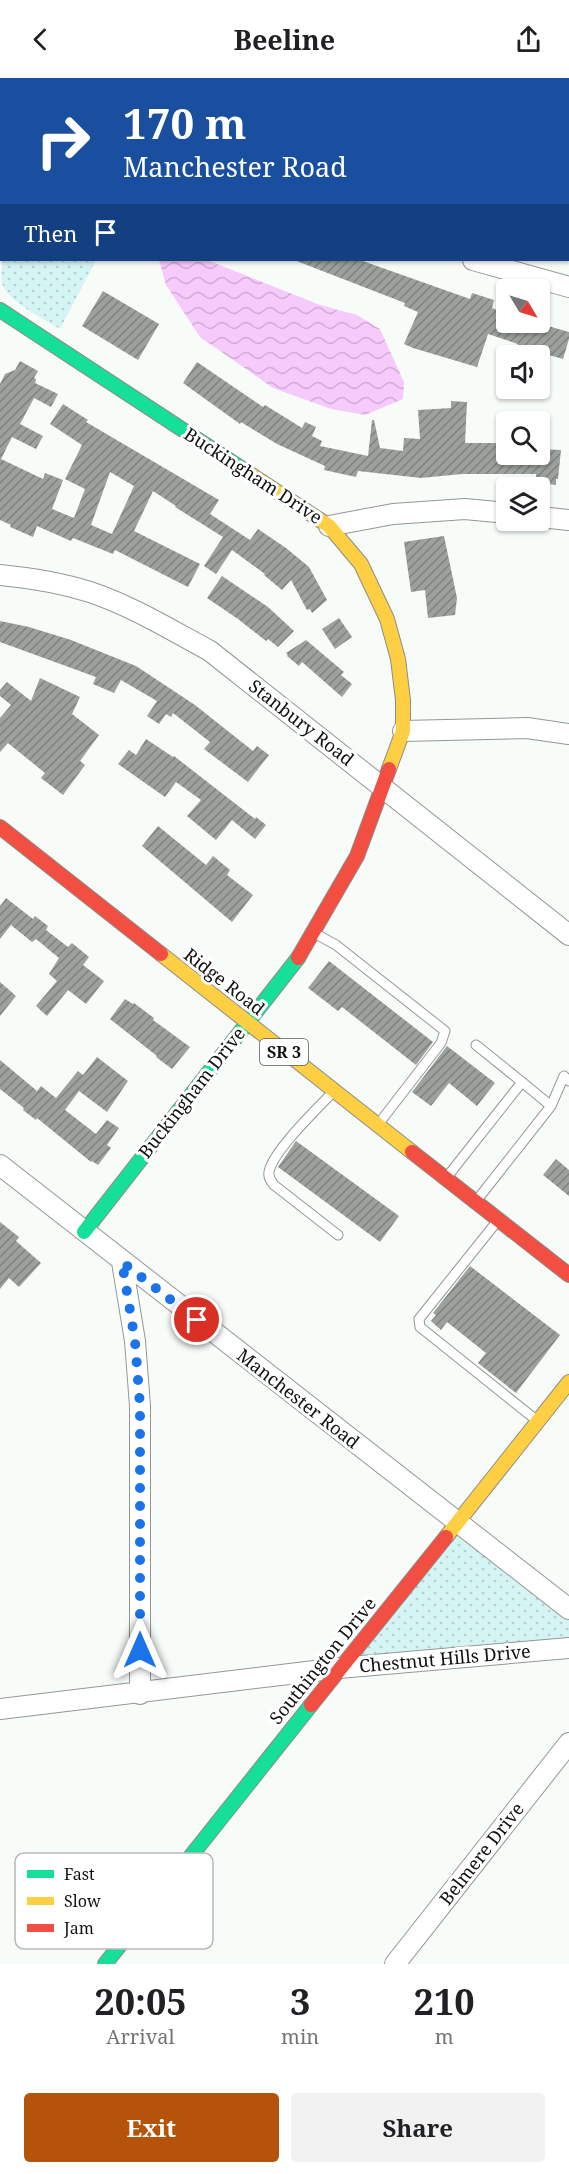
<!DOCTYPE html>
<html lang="en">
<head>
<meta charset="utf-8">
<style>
	:root { --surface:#fff; --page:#f2f2f2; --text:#202124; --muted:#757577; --accent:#b45309 }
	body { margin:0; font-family:"Noto Serif",serif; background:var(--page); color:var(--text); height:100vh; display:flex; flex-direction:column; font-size:22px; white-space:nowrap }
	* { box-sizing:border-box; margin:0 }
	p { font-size:20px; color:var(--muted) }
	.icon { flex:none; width:33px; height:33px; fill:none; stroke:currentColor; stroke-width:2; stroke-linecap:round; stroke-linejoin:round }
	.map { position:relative; height:1886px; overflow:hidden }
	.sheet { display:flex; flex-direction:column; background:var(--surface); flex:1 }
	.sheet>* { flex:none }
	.hud { position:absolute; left:0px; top:0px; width:570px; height:183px; box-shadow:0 2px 4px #0004; background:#1a4fa0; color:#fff; overflow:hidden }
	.needle { width:39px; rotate:128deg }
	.fabs { position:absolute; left:496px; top:201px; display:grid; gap:12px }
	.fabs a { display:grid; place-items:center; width:54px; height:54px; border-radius:6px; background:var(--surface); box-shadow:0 2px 4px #0004; font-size:30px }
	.pin { position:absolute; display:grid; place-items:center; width:51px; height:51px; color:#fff; margin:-26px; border:3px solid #fff; border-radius:50%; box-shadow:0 2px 6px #0007 }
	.me { position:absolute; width:66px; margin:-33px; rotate:0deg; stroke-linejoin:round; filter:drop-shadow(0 0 4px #0008) }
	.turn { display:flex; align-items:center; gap:21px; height:126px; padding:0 24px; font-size:27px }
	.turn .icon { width:78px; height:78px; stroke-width:2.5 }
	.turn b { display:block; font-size:42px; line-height:51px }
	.then { display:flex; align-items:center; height:57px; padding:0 24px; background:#0003; gap:12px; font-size:22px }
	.eta { display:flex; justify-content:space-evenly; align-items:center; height:102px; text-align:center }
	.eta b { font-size:36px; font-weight:700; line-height:42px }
	.button { display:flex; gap:12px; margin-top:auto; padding:12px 24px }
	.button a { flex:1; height:69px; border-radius:6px; background:var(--accent); color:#fff; font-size:24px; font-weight:700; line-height:69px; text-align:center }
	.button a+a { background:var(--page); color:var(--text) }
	header { display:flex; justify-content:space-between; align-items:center; height:78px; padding:0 24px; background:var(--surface); font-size:27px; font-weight:700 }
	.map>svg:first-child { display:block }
	.park { fill:url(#park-dots) }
	.water { fill:url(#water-waves) }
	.building { fill:url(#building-hatch); fill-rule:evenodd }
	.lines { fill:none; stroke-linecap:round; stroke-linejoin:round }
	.lane-casing { stroke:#959795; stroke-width:11 }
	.street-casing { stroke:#959795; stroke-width:22 }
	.fast-casing { stroke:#8b8d8c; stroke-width:16 }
	.slow-casing { stroke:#8b8d8c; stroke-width:16 }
	.jam-casing { stroke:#8b8d8c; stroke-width:16 }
	.lane { stroke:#fefffe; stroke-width:9 }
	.street { stroke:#fefffe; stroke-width:20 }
	.fast { stroke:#16e098; stroke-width:14 }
	.slow { stroke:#ffcf43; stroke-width:14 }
	.jam { stroke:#f24e42; stroke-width:14 }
	.route { stroke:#1a73e8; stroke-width:10; stroke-dasharray:0 18 }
	.labels { text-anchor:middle; stroke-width:6; stroke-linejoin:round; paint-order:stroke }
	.shield { fill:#fff; stroke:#585858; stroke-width:1.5 }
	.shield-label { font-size:16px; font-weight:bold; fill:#111 }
	.street-label { font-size:18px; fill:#111; stroke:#fff }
	.key { fill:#fff; stroke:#b8b8b8; stroke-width:1.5 }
	.key-label { font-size:16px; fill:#111 }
</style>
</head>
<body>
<header><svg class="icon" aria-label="back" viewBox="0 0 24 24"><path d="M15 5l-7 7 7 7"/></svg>Beeline<svg class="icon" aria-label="share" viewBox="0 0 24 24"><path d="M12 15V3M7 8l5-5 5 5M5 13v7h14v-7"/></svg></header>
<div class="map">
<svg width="569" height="1886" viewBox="0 0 569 1886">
	<defs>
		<pattern id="park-dots" width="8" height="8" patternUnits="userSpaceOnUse" patternTransform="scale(1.5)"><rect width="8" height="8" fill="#d5f4f4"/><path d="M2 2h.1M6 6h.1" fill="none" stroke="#b6d0d0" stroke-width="1.8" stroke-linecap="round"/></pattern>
		<pattern id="water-waves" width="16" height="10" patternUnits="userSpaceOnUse" patternTransform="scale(1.5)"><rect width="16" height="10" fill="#f6cafb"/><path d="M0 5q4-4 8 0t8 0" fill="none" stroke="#d2acd6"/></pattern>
		<pattern id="building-hatch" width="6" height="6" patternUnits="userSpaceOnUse" patternTransform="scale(1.5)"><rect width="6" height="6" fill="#9ca19d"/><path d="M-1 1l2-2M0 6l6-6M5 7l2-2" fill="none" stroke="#7e827f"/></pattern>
	</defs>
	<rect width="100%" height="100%" fill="#f7fcf9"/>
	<!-- park -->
	<path class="park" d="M3,182H96L60,251C43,240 10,225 2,206C0,198 2,189 3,182Z
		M458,1446L569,1531V1570L339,1590Z"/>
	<!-- water -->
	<path class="water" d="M159,182H207L320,227L357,237L380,251L404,304L403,321L365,337L331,331L273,310L200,259L166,207Z"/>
	<!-- building -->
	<path class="building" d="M294,182H360L470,221L472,215L494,222L492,230L507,236V244H534L569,254V261L563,281L517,268L518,266L488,256L477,289L413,270L404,266L418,234L404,228L405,225Z
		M103,213L159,246L138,282L82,248Z
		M20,283L38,293L34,300L36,301L35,305L58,316L51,329L34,320L20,346L43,358L36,371L12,359L1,381L43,401L45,395L63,402L52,431L74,440L85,411L65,401L82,367L50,346L63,326L88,342L86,344L219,422L210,436L250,462L258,451L286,470L309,489L327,522L312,535L310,531L307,532L291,502L282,512L264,497L265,496L232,472L216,496L204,488L223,459L175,429L176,428L153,413L134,453L200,486L188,509L115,472L113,476L73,460L71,463L37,448L33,459L10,449L11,447L0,442V306L5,296L15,292ZM110,394L134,408L112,456L91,447Z
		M197,284L263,329L265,327L302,350L305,344L316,349L312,358L322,363L320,368L368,378L372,342H374L380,370L403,373L404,360L420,361L418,332L451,330V323L467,324L465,365H507V376H540V371L561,372L558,401H556V407L540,405V399H536V396H462L421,400L358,393L356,399L324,392L325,388L277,366L241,344L240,346L183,305Z
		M444,458L457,520L455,537L428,540L425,512L411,514L404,464Z
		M222,498L268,529L294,553L278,569L268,561L266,563L238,541L207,520Z
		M339,540L352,559L335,571L322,551Z
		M0,543L29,549L71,562L136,588L195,627L253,673L257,668L269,677L248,704L204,671L210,664L173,635L171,639L166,636L159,646L147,638L157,623L121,602L114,615L93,606L96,599L0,564Z
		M306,562L344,594L341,597L352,606L342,619L302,584L299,588L287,578L288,577L286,575Z
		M40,600L80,619L72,636L99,657L80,683L85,687L63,717L41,700L45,695L8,665L0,674V640L11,627L0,618V612L7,604L31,623Z
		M146,661L173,679L174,678L255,741L256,739L266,747L255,761L232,742L216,762L187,738L201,722L176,704L165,719L118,686L129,672L136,677Z
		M158,748L206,787L213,778L230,792L227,797L253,817L232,844L142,768Z
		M6,820L33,841L35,838L48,848L46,852L68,869L72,865L89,879L83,887L104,903L86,926L68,912L47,938L36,928L57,903L49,896L59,880L36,861L32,864L11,847L0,861V828Z
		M329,883L433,964L416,987L342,929L338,933L308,910Z
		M0,904L16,918L0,938Z
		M125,921L133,926L134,925L154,940L153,942L190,969L172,991L156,979L157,978L110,941Z
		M447,968L495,1005L477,1028L449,1005L431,1028L412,1014Z
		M97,979L128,1003L107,1034L79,1013L65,1032L96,1056L107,1042L119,1050L107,1067L111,1070L98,1087L92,1083L91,1084L37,1040L36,1042L23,1032L24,1030L0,1011V982L37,1013L41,1008L56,1020L78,993L83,997Z
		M296,1063L399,1138L380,1164L278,1089Z
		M556,1081L569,1092V1118L543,1097Z
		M0,1144L19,1159L16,1163L41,1185L19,1209L9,1200L0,1211Z
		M470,1188L560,1257L516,1315L478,1285L486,1275L447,1244L441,1252L431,1243L436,1237L433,1235Z"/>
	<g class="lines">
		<!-- lane casing -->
		<g class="lane-casing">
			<path id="lane" d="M316,856L336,867L445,953L441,965L380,1044
				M476,967L522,1004
				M332,1015C317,1031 272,1074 269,1094C268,1100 271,1103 274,1107L338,1157
				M551,1028L564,998L569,1003
				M447,1099L522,1004L551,1028L477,1122
				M495,1146L419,1241L420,1249L535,1341"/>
		</g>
		<!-- street casing -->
		<g class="street-casing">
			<path id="street" d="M150,2L152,0
				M314,2L326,0
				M0,36H2
				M473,182L569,209
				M540,439L569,442
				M329,448L393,436L465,431L507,435
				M0,497C31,500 61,505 90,514C132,528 171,552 210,573L569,857
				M403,653L527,650L569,656
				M0,1087L569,1531
				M122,1184L135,1263L140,1328V1616
				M0,1631L339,1590L569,1570
				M395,1886L569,1665"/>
		</g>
		<!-- fast casing -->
		<g class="fast-casing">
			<path id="fast" d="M0,232L244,392
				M84,1154L298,880
				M105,1886L311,1627"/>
		</g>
		<!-- slow casing -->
		<g class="slow-casing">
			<path id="slow" d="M244,392L329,448L361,486L387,541L398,581L403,622V653L389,691
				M161,876L412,1074
				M446,1459L569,1304"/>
		</g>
		<!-- jam casing -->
		<g class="jam-casing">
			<path id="jam" d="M0,749L161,876
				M298,880L357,778L389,691
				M412,1074L569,1197
				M311,1627L446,1459"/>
		</g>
		<!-- lane -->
		<use href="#lane" class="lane"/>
		<!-- street -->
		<use href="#street" class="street"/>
		<!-- fast -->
		<use href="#fast" class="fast"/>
		<!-- slow -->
		<use href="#slow" class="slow"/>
		<!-- jam -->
		<use href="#jam" class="jam"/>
	</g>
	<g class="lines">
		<!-- route -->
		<path class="route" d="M140,1572V1328L135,1263L122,1184L197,1242"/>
	</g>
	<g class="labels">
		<!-- shield labels -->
		<rect class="shield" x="260" y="961" width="48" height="26" rx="4.5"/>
		<g class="shield-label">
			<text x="284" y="980">SR 3</text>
		</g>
		<!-- street labels -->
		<g class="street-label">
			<text transform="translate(253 398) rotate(33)" y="6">Buckingham Drive</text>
			<text transform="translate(301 645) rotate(38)" y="6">Stanbury Road</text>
			<text transform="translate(224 904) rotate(38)" y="6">Ridge Road</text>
			<text transform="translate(192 1015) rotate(-52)" y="6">Buckingham Drive</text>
			<text transform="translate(298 1321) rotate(38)" y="6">Manchester Road</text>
			<text transform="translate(445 1581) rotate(-5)" y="6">Chestnut Hills Drive</text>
			<text transform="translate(323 1583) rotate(-51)" y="6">Southington Drive</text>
			<text transform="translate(482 1776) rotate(-52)" y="6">Belmere Drive</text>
		</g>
	</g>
	<!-- legend -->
	<rect x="15" y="1775" width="198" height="96" rx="9" class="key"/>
	<rect x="27" y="1792" width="27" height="8" fill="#16e098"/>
	<rect x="27" y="1819" width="27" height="8" fill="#ffcf43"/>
	<rect x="27" y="1846" width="27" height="8" fill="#f24e42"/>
	<g class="key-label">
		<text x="64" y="1802">Fast</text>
		<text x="64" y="1829">Slow</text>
		<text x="64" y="1856">Jam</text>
	</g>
</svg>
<div class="fabs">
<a><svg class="needle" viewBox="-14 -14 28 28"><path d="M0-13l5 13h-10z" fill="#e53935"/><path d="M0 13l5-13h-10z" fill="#757577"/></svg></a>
<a><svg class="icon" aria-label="sound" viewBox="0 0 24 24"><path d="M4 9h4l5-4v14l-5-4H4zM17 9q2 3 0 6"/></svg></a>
<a><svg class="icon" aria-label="search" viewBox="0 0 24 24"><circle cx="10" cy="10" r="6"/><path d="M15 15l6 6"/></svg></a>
<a><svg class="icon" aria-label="layers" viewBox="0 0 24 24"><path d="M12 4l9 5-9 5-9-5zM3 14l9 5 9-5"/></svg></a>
</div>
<div class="pin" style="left:197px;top:1242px;background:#d93025"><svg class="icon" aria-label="arrive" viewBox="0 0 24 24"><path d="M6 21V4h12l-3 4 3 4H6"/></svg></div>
<svg class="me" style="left:140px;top:1572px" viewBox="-20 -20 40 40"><path d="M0-17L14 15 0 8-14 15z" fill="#1a73e8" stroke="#fff" stroke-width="4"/></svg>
<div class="hud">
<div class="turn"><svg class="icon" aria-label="right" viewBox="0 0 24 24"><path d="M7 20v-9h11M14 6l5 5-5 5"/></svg><div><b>170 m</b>Manchester Road</div></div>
<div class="then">Then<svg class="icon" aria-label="arrive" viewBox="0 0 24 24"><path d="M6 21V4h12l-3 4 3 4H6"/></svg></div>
</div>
</div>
<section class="sheet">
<div class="eta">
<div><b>20:05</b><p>Arrival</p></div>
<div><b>3</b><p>min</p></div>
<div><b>210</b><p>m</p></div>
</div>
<div class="button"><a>Exit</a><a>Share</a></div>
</section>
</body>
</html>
